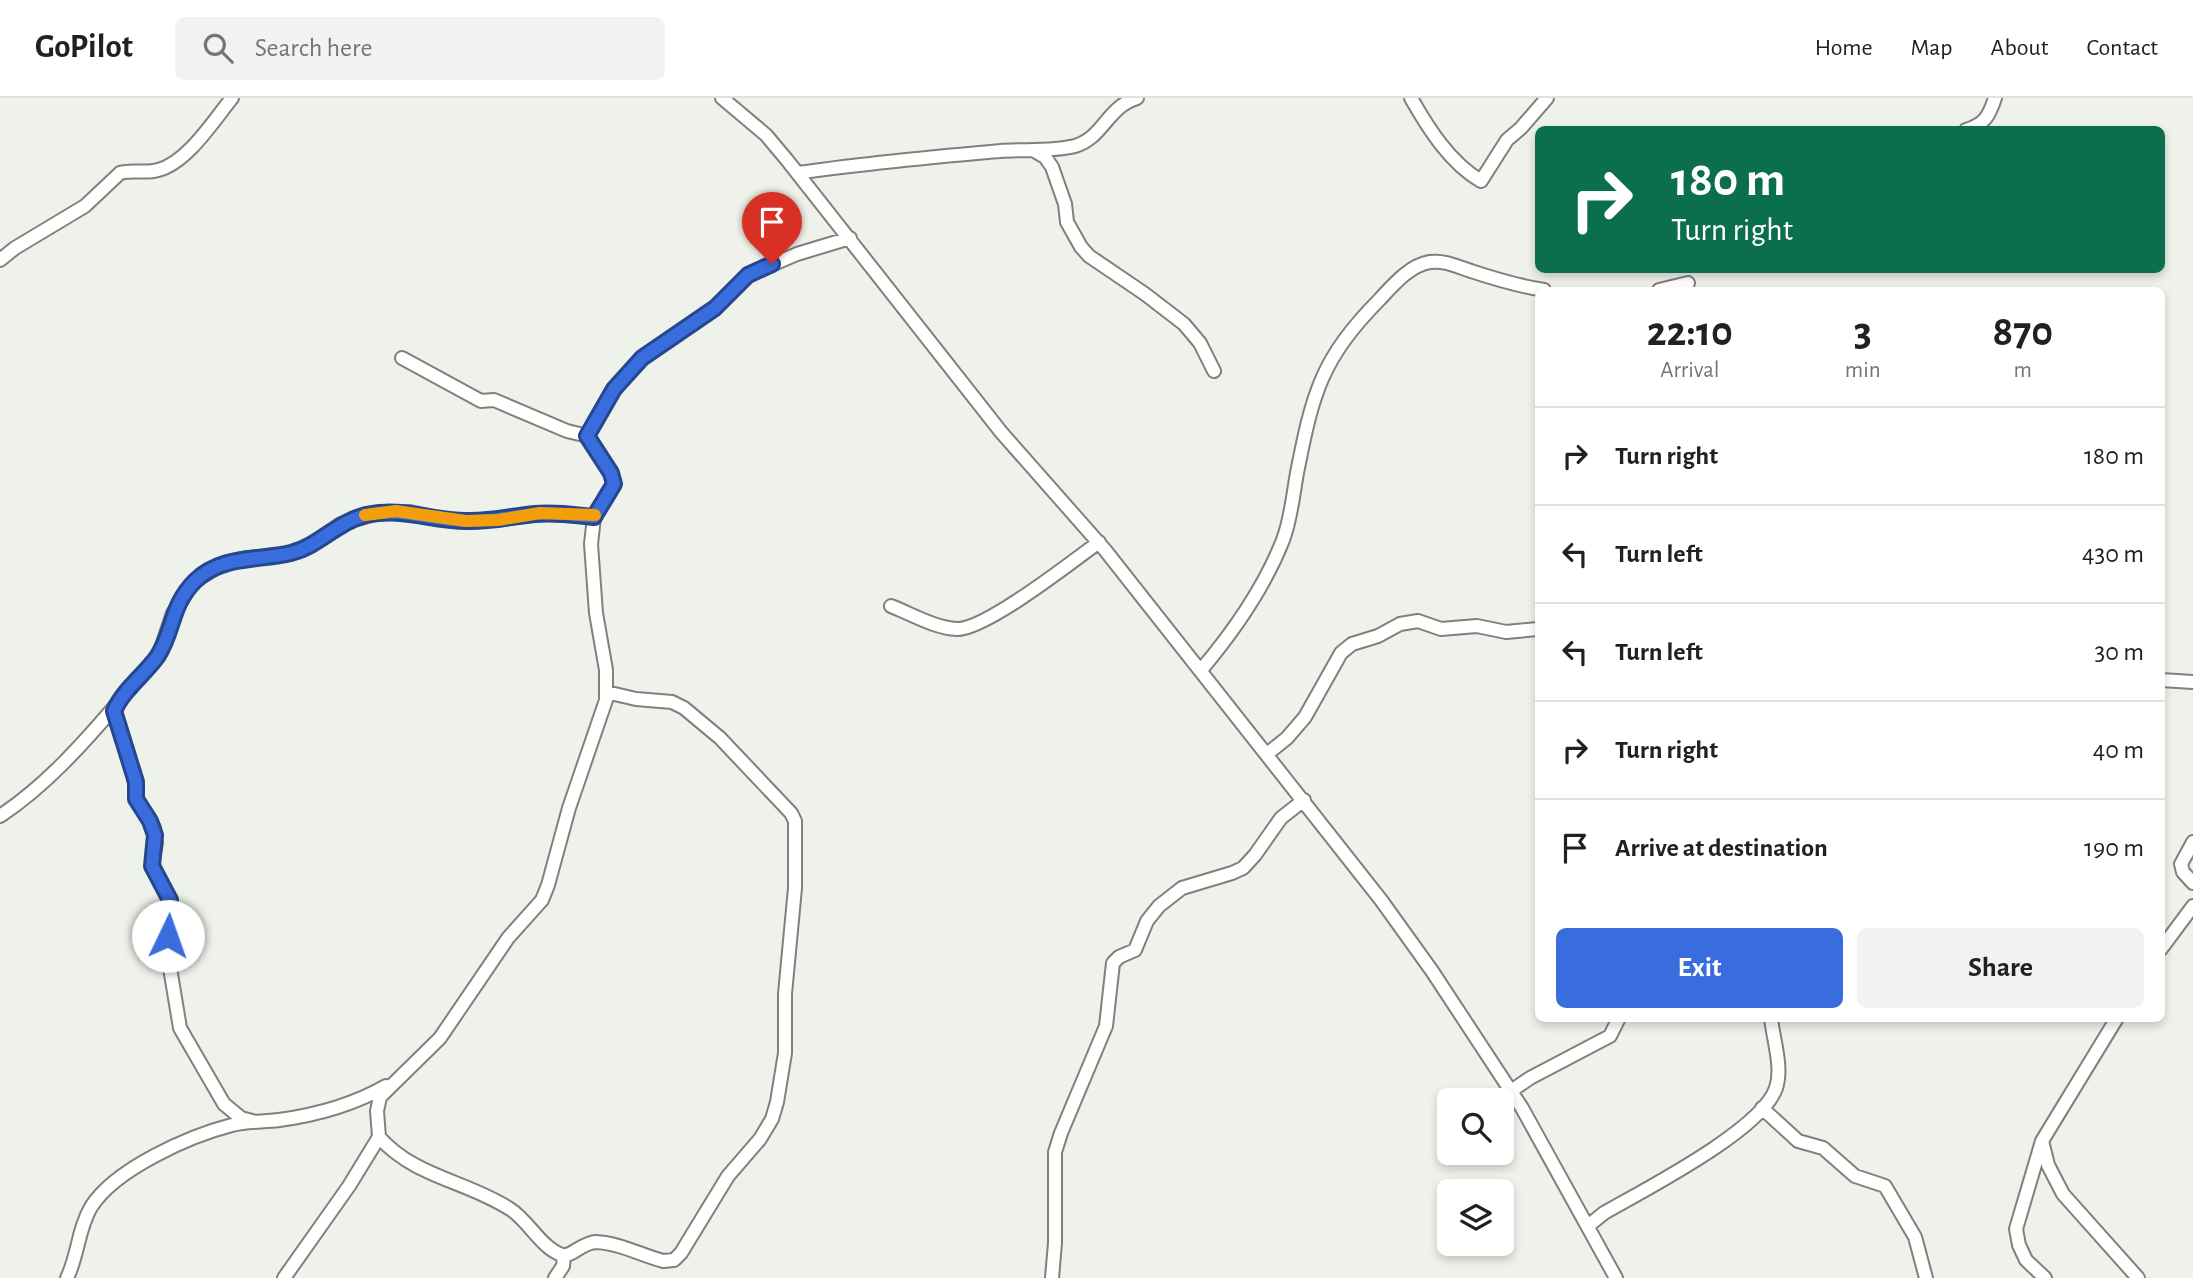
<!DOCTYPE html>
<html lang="en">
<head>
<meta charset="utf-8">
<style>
	:root { --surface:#fff; --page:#f2f2f2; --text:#202124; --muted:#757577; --line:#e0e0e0; --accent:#396ddd }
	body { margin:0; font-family:"Alegreya Sans",sans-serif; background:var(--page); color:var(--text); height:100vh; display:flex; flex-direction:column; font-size:26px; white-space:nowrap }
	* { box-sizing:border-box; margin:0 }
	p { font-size:23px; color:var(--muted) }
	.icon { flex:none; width:38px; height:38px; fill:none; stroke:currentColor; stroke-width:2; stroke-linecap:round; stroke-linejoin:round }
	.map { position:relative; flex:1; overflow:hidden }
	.panel { position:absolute; left:1535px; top:189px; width:630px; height:735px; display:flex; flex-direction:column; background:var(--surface); border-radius:10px; box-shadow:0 4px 10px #0003 }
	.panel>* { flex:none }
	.banner { position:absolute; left:1535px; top:28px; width:630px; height:147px; border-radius:10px; box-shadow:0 4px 10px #0003; background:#0b6e4f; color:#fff; overflow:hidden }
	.tools { position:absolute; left:1437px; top:990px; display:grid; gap:14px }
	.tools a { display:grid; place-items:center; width:77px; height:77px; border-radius:10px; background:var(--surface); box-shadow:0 4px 10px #0003; font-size:35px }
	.pin { position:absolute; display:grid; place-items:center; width:60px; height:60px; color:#fff; margin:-72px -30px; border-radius:50% 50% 50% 0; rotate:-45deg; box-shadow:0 0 7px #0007 }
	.pin .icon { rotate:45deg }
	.me { position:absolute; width:77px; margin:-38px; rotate:3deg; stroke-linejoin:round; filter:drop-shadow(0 0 5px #0008) }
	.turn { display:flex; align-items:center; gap:24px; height:147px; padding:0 21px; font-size:32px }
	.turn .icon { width:91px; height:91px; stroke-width:2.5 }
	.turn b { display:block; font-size:49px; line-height:60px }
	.eta { display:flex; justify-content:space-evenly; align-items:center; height:119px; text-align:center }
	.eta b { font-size:42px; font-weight:600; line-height:49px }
	.primary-button { display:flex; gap:14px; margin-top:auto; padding:14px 21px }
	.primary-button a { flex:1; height:80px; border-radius:10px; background:var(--accent); color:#fff; font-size:28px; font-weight:600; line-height:80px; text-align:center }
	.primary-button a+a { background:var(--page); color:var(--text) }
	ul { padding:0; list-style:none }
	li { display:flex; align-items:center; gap:21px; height:98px; padding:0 21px; border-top:2px solid var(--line) }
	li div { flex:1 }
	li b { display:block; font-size:26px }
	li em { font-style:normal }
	header { display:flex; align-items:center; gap:42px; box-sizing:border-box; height:98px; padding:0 35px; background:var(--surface); border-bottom:2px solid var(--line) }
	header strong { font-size:33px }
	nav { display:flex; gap:38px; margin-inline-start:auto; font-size:24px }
	.search { width:490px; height:63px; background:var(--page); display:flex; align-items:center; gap:18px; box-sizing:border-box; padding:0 24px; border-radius:10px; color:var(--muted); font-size:26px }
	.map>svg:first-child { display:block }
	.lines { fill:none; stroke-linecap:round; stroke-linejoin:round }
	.minor-casing { stroke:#7e827b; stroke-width:16 }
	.minor { stroke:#fff; stroke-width:12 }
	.route-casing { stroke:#254790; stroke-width:18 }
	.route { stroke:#396ddd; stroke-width:12 }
	.slow { stroke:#f59e0b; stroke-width:12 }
</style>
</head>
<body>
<header>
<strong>GoPilot</strong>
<div class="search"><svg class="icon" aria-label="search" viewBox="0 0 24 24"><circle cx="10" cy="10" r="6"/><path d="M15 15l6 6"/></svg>Search here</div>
<nav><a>Home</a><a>Map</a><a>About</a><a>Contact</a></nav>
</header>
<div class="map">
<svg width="2193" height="1180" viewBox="0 0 2193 1180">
	<rect width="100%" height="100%" fill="#eef2ea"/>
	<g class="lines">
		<!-- minor casing -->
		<g class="minor-casing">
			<path id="minor" d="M722,0L766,37L787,62L1001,334L1105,452L1381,802L1432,873L1522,1010L1616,1180
				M1411,0C1428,30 1450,65 1481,83L1507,42L1521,30L1547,0
				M1966,32C1985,26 1989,18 1995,0
				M1033,52L1045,59L1052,69L1065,106L1067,124L1081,149L1089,158L1145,196L1184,226L1200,245L1214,273
				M798,75C865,65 933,59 1000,53C1024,51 1052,54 1075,48C1103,40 1107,9 1137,0
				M0,162L15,150L85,108L120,75C133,71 145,76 158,72C187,65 214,22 232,0
				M1659,192L1688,185
				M402,260L481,303L494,302L567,333L588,338
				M891,508C911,516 935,530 957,531C985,532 1073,463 1099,444
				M1201,572C1234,533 1264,490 1283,442C1291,421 1293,397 1297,375C1313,294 1321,261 1380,201C1393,187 1410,167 1430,164C1445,162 1458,169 1471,173C1495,181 1519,188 1544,192
				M2161,582L2193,584
				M1267,656L1287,640L1305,619L1341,555L1352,546L1378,538L1400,526L1418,523L1441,531L1477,528L1506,534L1538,531
				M0,718C44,689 82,647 116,607
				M2193,744L2181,766L2183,774L2193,785
				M2161,851L2193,808
				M2117,920L2042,1043L2048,1067L2063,1096L2138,1180
				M1511,993L1530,980L1610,938L1619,920
				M1762,1010L1798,1043L1823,1050L1855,1078L1885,1088L1915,1139L1926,1180
				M252,1023L241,1020L224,1006L180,930L170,870L168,830L170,802L152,767L156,745L154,730L136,701L134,675L115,620L117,606L159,557L173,515L188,492L196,482L222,466L241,461L288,456L304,451L341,426L380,414H410L446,422L466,423L498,422L540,415L594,419
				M379,1039C414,1079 467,1083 510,1111C528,1122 541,1150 562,1157C570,1160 583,1144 596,1144C619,1145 641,1157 663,1163L674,1162L681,1155L728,1078L760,1041L772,1021L777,1004L785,955V896L795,790V723L791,715L720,640L684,610L672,604L636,601L606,594
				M2042,1043L2016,1131L2019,1147L2026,1162L2045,1180
				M1588,1128L1604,1115C1644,1092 1762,1032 1776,990C1783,969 1773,941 1771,920
				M67,1180C78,1158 78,1131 91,1109C115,1071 189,1038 232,1027C247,1023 263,1024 279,1022C316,1017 353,1007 386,988
				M284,1180L349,1088L379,1039L377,1013L380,999L440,940L508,840L542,802L548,787L569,710L606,602V572L596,515L591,446L594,419L614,386L611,375L588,338L614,291L642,260L715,210L748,177L797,156L850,140
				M555,1180L563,1168L564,1157
				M1052,1180L1055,1145V1054L1061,1035L1106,928L1113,865L1119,859L1135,852L1147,823L1159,808L1182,790L1232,775L1243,770L1255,757L1281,720L1304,702"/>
		</g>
		<!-- minor -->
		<use href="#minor" class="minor"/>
	</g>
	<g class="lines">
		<!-- route casing -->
		<g class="route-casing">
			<path id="route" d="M168,838L170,802L152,768L155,737L150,723L136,701V684L114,613C123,592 144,577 157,559C174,534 170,508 195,483C222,457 257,463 291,455C319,448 337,424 366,417C402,409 431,423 466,423C490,424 512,418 535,416C555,414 574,417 594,419L614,386L611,375L587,338L614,291L642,260L715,210L748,177L772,166"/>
		</g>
		<!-- route -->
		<use href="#route" class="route"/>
		<!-- slow -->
		<path class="slow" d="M365,417L396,413L466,423L498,422L540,415L595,417"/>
	</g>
</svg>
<div class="tools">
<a><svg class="icon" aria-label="search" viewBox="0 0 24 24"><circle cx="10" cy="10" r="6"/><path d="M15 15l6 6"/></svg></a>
<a><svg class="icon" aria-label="layers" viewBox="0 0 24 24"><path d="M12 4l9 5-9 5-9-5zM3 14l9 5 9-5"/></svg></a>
</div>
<div class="pin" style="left:772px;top:166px;background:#d93025"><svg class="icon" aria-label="arrive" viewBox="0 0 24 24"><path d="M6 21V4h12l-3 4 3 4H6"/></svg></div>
<svg class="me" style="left:168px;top:838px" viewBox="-20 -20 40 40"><circle r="19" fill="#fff"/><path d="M0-13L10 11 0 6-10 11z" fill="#396ddd"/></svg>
<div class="banner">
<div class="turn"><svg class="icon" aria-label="right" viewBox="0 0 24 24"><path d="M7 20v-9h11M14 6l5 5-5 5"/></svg><div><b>180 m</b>Turn right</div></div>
</div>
<section class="panel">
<div class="eta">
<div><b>22:10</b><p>Arrival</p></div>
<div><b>3</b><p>min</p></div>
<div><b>870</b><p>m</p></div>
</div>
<ul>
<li><svg class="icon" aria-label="right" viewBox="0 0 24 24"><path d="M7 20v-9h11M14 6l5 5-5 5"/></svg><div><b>Turn right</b></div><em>180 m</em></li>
<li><svg class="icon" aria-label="left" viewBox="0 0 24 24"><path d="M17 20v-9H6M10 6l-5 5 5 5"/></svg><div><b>Turn left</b></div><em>430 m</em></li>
<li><svg class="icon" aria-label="left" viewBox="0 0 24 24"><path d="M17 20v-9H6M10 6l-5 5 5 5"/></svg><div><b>Turn left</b></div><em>30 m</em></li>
<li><svg class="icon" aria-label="right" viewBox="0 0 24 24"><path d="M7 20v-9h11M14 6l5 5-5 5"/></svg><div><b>Turn right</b></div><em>40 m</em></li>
<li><svg class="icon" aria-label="arrive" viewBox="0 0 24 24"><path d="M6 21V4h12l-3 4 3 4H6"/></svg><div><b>Arrive at destination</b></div><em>190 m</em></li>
</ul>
<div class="primary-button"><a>Exit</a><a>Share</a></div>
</section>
</div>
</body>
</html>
